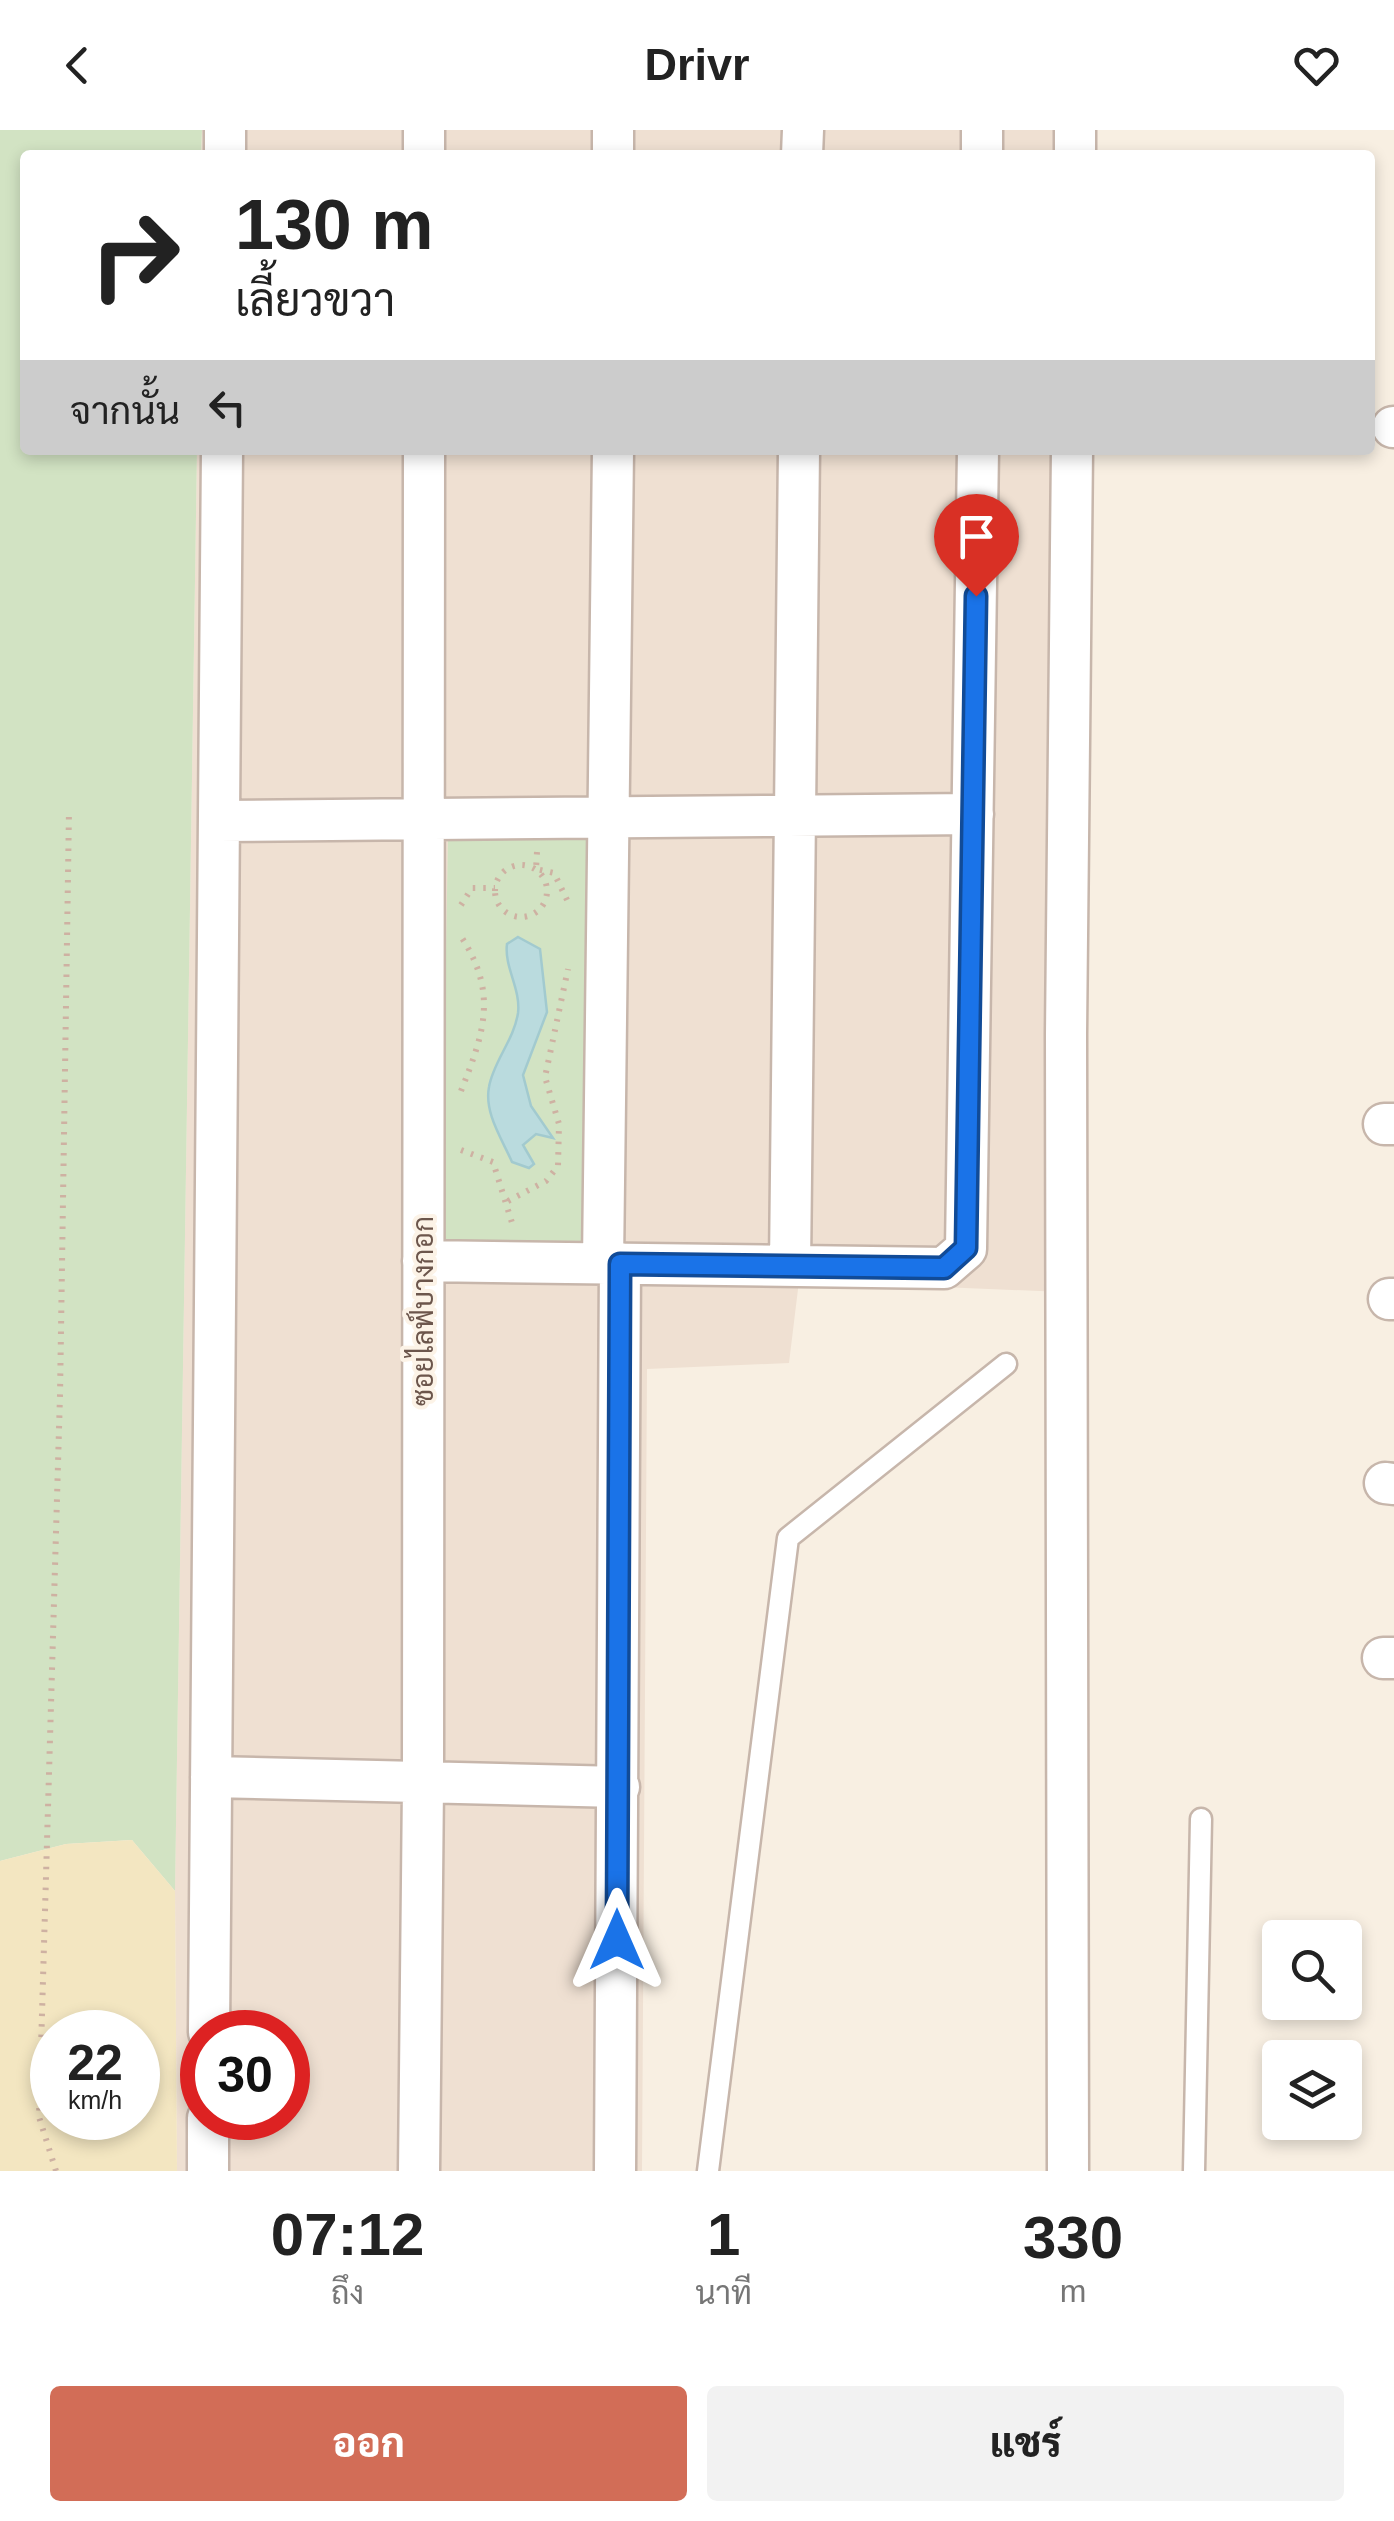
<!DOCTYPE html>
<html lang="th">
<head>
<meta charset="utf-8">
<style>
	:root { --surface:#fff; --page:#f2f2f2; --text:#222; --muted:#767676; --accent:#d26d57 }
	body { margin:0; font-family:Helvetica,Sarabun,sans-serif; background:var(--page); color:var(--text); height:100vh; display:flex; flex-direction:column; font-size:38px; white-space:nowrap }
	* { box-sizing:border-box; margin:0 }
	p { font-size:32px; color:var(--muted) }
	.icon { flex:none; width:55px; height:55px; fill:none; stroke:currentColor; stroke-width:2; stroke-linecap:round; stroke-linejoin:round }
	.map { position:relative; height:2041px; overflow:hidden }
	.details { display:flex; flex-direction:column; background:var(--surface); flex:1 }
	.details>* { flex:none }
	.hud { position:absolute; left:20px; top:20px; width:1355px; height:305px; border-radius:10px; box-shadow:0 5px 15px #0003; background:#fff; color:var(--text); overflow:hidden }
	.tools { position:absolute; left:1262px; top:1790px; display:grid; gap:20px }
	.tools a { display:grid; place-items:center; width:100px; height:100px; border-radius:10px; background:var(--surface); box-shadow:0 5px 15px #0003; font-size:50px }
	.speed { position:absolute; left:30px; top:1880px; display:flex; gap:20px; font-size:50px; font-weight:700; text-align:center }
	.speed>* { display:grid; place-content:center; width:130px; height:130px; border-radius:50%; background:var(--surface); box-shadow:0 5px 15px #0003; line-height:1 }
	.speed small { font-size:25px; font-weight:400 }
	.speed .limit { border:15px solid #d22; background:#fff; color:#111 }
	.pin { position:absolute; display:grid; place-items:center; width:85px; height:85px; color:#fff; margin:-102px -42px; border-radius:50% 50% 50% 0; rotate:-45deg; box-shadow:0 0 10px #0007 }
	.pin .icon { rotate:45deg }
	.me { position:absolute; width:110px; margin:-55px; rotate:0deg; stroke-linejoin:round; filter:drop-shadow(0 0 8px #0008) }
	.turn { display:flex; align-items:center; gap:35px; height:210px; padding:0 50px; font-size:45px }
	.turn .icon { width:130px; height:130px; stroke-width:2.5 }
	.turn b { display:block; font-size:70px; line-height:85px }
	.then { display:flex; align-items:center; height:95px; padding:0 50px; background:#0003; gap:20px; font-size:38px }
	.eta { display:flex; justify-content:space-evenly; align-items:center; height:170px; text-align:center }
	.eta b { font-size:60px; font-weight:800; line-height:70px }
	.primary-button { display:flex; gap:20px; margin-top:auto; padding:20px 50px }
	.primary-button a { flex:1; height:115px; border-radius:10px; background:var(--accent); color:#fff; font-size:40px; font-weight:800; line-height:115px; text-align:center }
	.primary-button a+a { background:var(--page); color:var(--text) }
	header { display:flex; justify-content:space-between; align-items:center; height:130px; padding:0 50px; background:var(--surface); font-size:45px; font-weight:800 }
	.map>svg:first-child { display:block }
	.residential { fill:#efe0d2; fill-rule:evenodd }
	.green { fill:#d2e3c3 }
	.sand { fill:#f3e6c1; fill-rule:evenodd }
	.water { fill:#badbde; stroke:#a2cacf; stroke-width:2.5 }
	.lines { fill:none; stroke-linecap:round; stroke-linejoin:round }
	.lane-casing { stroke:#c7b6ab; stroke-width:25 }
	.street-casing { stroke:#c7b6ab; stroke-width:45 }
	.path { stroke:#ceb1a2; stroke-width:6; stroke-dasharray:2.5 8; stroke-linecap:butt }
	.lane { stroke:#fff; stroke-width:20 }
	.street { stroke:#fff; stroke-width:40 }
	.route-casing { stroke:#114b97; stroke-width:25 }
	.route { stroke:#1a73e8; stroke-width:18 }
	.labels { text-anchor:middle; stroke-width:8; stroke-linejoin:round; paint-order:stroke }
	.street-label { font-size:28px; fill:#6c564c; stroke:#fcf3e7 }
</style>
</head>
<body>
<header><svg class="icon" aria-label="back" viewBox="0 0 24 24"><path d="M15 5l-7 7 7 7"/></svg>Drivr<svg class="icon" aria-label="heart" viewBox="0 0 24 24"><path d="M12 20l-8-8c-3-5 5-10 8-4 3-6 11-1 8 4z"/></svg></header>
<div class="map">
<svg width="1394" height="2041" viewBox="0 0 1394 2041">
	<rect width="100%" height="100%" fill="#f8efe2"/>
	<!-- residential -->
	<path class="residential" d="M202,0H1076L1075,25H201Z
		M197,320H1072L1063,1162L799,1151L789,1233L647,1239L642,2041H177L175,1761ZM202,1902H288V1988H202Z"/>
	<!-- green -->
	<path class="green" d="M0,0H202L201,25H25V320H197L175,1761L132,1710L66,1714L0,1731Z
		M594,705L590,1116L441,1110L448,706Z"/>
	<!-- sand -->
	<path class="sand" d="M132,1710L175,1761L177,2041H0V1731L66,1714ZM52,1902H138V1988H52Z"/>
	<!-- water -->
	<path class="water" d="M518,807L540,819L547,882L523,945L531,976L553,1008L536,1004L523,1015L534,1034L529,1038L512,1032C502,1009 484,983 489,957C493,932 514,910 518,883C521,859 504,837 507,814Z"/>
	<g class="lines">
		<!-- lane casing -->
		<g class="lane-casing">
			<path id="lane" d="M708,2041L788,1408L1006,1234
				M1194,2041L1201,1689"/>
		</g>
		<!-- street casing -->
		<g class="street-casing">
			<path id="street" d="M613,0V25
				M225,25V0
				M424,25V0
				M802,25L803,0
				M982,25V0
				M1075,25V0
				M1393,297H1394
				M219,691L973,684
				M1384,994H1394
				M423,1131L944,1138L966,1119L978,320
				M603,1133L613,320
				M790,1136L799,320
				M1389,1169H1394
				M1385,1353L1394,1354
				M1383,1528H1394
				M211,1647L619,1657
				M209,1902L222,320
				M208,2041V1988
				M419,2041L423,1655L424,320
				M615,2041L620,1133
				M1068,2041L1066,904L1072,320"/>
		</g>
		<!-- path -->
		<path class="path" d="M537,722L536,739L554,743L568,772
			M495 761a26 26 0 1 1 52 0a26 26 0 1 1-52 0Z
			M461,775L472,758H495
			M461,961C484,903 498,864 462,808
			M461,1020L493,1032L513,1096
			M508,1071L546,1051L558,1036L559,994L545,947L568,839
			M56,2041L39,1987L60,1265L69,680"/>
		<!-- lane -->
		<use href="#lane" class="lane"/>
		<!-- street -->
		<use href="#street" class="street"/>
	</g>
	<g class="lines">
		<!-- route casing -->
		<g class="route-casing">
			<path id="route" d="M617,1810L620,1134L944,1138L966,1118L976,466"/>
		</g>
		<!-- route -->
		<use href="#route" class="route"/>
	</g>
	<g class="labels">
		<!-- street labels -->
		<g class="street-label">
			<text transform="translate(423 1181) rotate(-90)" y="10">ซอยไลฟ์บางกอก</text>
		</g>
	</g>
</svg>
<div class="tools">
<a><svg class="icon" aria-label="search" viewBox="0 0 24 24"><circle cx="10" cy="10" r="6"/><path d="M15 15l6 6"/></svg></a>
<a><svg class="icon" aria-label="layers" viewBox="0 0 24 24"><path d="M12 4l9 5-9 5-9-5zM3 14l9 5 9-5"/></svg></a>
</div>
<div class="speed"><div>22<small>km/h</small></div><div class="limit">30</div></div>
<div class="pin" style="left:976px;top:466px;background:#d93025"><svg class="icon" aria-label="arrive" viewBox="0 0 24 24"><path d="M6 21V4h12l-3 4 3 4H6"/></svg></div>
<svg class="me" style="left:617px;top:1810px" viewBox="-20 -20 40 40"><path d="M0-17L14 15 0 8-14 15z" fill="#1a73e8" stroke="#fff" stroke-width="4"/></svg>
<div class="hud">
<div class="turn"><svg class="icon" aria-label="right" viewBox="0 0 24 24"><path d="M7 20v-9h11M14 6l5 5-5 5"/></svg><div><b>130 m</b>เลี้ยวขวา</div></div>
<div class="then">จากนั้น<svg class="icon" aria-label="left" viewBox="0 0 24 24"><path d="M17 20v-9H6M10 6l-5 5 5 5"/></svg></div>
</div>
</div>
<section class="details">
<div class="eta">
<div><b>07:12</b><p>ถึง</p></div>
<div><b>1</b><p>นาที</p></div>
<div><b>330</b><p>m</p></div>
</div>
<div class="primary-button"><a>ออก</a><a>แชร์</a></div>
</section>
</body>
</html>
